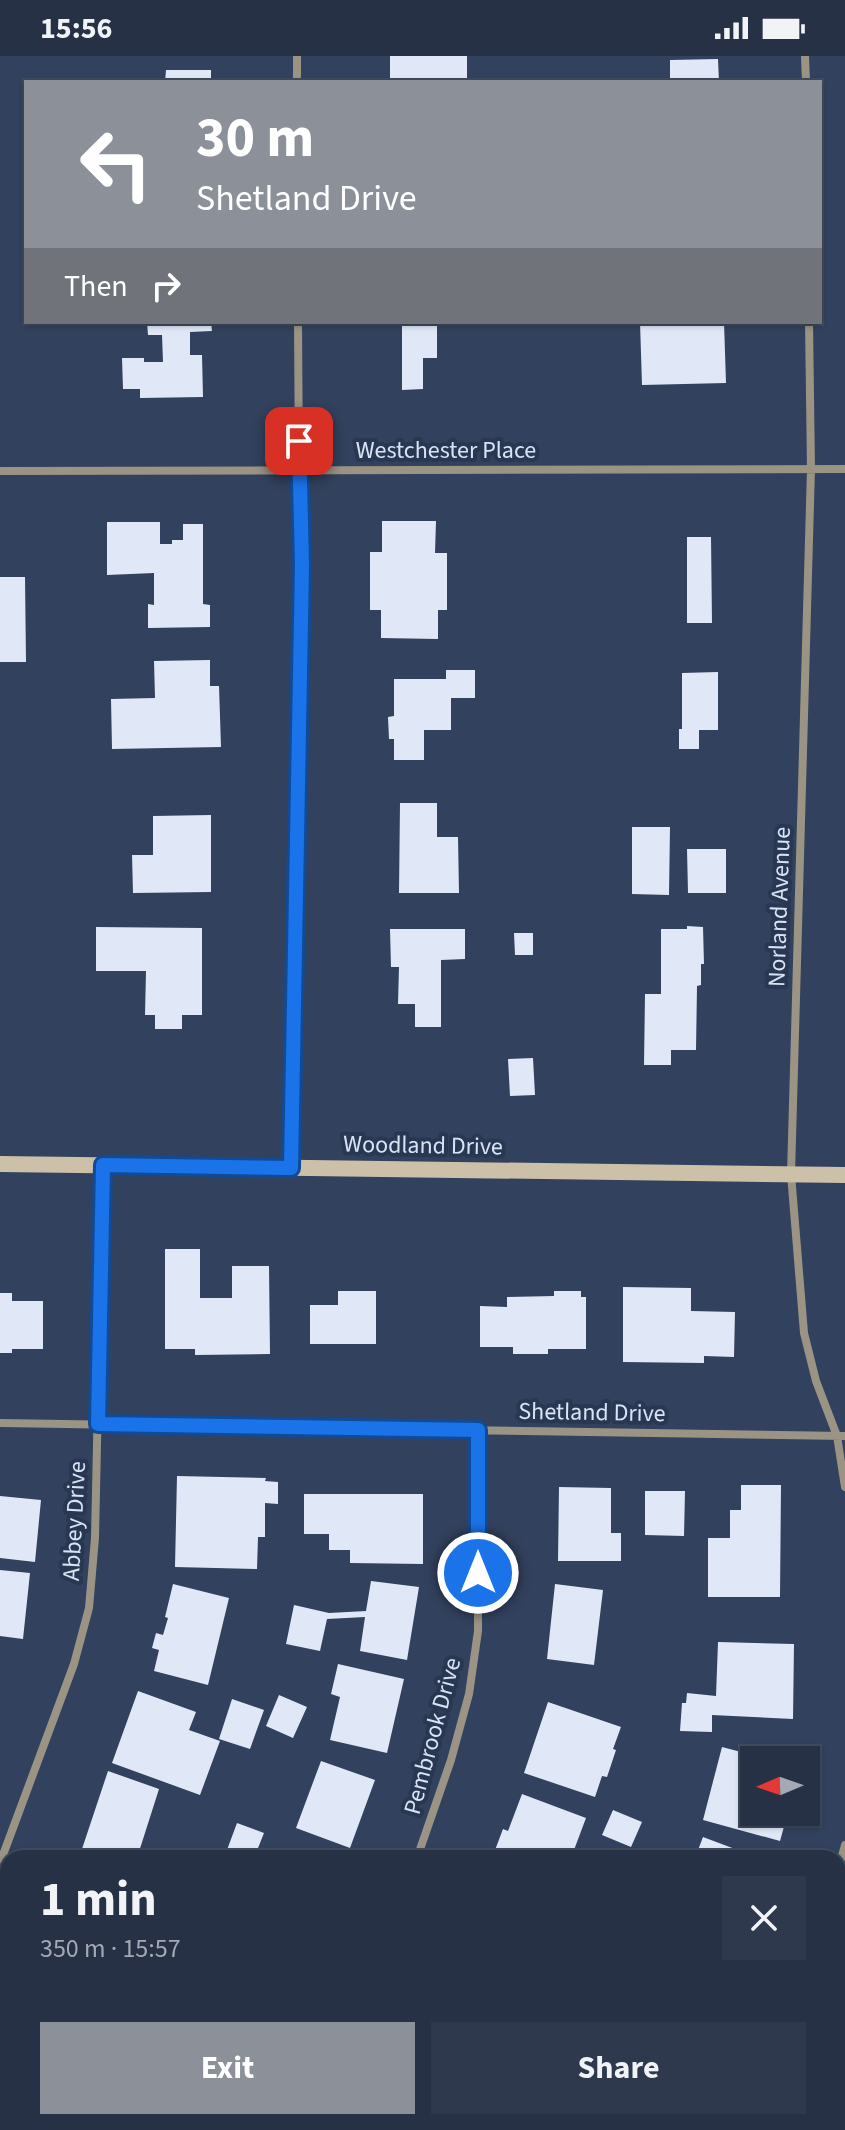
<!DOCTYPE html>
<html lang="en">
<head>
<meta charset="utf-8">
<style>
	:root { --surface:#263146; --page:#2e394d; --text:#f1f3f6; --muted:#a4a9b3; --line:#424c5f; --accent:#8c9099 }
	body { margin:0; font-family:"Source Sans 3",sans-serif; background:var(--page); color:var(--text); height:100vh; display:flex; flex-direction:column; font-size:30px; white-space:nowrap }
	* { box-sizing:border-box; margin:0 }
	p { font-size:26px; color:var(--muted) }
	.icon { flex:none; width:44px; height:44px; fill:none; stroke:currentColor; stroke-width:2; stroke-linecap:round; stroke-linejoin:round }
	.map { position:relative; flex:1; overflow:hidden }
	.drawer { position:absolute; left:0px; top:1794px; width:846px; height:280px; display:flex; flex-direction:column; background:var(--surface); border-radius:24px 24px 0 0; box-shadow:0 2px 6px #0004,0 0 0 2px var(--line) }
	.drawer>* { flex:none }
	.banner { position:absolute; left:24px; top:24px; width:798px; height:244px; border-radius:0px; box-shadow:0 2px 6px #0004,0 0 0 2px var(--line); background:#8c9099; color:#fff; overflow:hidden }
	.needle { width:52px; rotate:268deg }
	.tools { position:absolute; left:740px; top:1690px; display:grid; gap:16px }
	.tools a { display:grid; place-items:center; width:80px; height:80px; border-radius:0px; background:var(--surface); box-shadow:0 2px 6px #0004,0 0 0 2px var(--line); font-size:40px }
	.pin { position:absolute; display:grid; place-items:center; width:68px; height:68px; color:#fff; margin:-34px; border-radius:16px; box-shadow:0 4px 12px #0006 }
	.me { position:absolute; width:88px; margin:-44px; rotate:0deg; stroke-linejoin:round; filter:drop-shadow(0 0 6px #0008) }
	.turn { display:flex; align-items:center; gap:28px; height:168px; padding:0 40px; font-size:36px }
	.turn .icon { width:104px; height:104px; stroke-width:2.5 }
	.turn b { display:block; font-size:56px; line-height:68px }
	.then { display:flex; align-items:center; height:76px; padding:0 40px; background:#0003; gap:16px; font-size:30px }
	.round { display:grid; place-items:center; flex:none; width:84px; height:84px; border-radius:0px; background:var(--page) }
	.headline { display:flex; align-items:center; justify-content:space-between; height:136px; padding:0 40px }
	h1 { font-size:48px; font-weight:700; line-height:60px }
	.action { display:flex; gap:16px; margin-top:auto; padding:16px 40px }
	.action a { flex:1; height:92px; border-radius:0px; background:var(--accent); color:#fff; font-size:32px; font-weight:700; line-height:92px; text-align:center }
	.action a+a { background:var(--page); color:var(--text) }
	.status { display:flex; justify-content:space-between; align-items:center; height:56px; padding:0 40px; background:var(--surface); direction:ltr }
	.status svg { height:22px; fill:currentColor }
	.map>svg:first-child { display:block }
	.building { fill:#e0e8f7 }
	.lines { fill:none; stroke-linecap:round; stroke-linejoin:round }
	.lane { stroke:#9b9384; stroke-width:6 }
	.street { stroke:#9b9384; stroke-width:8 }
	.secondary { stroke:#cdc0a9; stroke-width:16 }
	.route-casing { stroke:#114b97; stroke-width:20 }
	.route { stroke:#1a73e8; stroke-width:14 }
	.labels { text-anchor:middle; stroke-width:8; stroke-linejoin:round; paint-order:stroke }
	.street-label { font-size:24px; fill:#d9e3f4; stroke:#283752 }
</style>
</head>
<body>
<div class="status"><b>15:56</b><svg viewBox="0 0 49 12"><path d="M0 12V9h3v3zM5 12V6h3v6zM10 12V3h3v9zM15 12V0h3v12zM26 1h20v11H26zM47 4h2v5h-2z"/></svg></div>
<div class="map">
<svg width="845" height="2074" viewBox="0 0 845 2074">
	<rect width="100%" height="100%" fill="#32415d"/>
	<!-- building -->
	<path class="building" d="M390,0H467V25L390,26Z
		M718,3L719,26H670V4Z
		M166,14H211V26H165Z
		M147,266H211L212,275L190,276V299H202L203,341L140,342V333H123L122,302H144V306H163L162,279H148Z
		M402,266H437V302H423V333L402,334Z
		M640,266H724L726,327L642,329Z
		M382,465H436L435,497H447V554H438V583L381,582V554H370V496H382Z
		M107,466H160V488H172V484H183V468H203V548L210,549V571L148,572V548L154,549V517L107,519Z
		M687,481H711L712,567H687Z
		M0,521H25L26,606H0Z
		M210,604V630H219L221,691L112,693L111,643L155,642L154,605Z
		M446,614H475V642H451V674H424V704H394V683H389L388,661L394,660V623H446Z
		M718,616V674H699V693H679V673H682V617Z
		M400,747H437V781H458L459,837H399Z
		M211,759V836L133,837L132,799H153V760Z
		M632,771H670L669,839L632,838Z
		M687,793H726V837H688Z
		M687,870L703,871L704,908H701V929L697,930L696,994H671V1009H644L645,938H661V873H687Z
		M96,871L202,872V959H182V973H155V959H145L146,915H96Z
		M390,873H465V903L441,904V971H415V948H398L399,911H391Z
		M514,877H533V899H515Z
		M533,1002L535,1039L510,1040L508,1003Z
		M165,1193H200V1242H232V1210H269L270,1298L195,1299V1293H165Z
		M623,1231L691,1232V1255L735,1256L734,1301L704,1300V1307L623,1306Z
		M338,1235H376V1288H310V1249H338Z
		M554,1235H581V1241H586V1293H548V1298H513V1291H480V1250L507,1251V1241L554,1240Z
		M0,1237H12V1245H43V1293H12V1297H0Z
		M177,1420L266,1422L265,1425L278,1426V1448L265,1447V1481H258L257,1513L175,1511Z
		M741,1429H781L780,1541H708V1482H730V1454H741Z
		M559,1431L611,1432V1477H621V1505H558Z
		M645,1435H685L684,1480L645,1479Z
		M304,1438H423V1508L350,1507V1494H329V1478H304Z
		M0,1440L41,1444L35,1506L0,1502Z
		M0,1514L30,1517L23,1583L0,1580Z
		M371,1525L419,1531L407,1604L360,1595L365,1561L327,1563L320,1595L286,1588L294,1549L329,1557L366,1555Z
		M173,1528L229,1542L208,1629L154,1615L159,1594L152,1592L156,1577L163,1579L168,1562L165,1561Z
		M555,1528L603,1534L594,1609L547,1603Z
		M718,1586L794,1588L793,1663L712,1659V1676L680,1675L682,1647H686L687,1637L716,1640Z
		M338,1608L404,1623L387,1697L330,1684L340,1641L331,1638Z
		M138,1635L196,1656L189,1674L220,1685L200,1739L112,1707Z
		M279,1639L307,1651L293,1682L266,1670Z
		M232,1643L264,1654L250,1693L219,1683Z
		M548,1646L621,1671L613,1693L616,1694L607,1721L602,1720L595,1741L524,1717Z
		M722,1691L768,1703L754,1704V1756H788L780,1785L703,1764Z
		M321,1705L375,1724L350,1792L296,1772Z
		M108,1715L159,1733L137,1802H88L80,1799Z
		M522,1738L586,1762L571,1802H492L503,1773L508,1775Z
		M613,1754L642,1766L631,1791L602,1779Z
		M237,1767L264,1777L254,1802H224Z
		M703,1781L759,1802H695Z
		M279,1794L298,1802H276Z
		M8,1994V2066H55L52,2074H28L0,2064V2015Z
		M838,2013L845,2015V2074H813L816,2066H838Z
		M169,2066H181L203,2074H166Z
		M397,2066H476L473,2074H466L449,2068L447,2074H394Z
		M548,2066H574L579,2074H541L539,2071Z
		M600,2066H678L675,2074H597Z
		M77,2068L93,2073V2074H75Z"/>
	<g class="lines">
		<!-- lane -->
		<path class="lane" d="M291,1112L302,509L299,414"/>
		<!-- street -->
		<path class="street" d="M297,0V26
			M805,0L806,26
			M298,266L299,414
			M809,266L811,413L791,1118L804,1277L816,1325L837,1380L845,1431
			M0,415L845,413
			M0,1367L845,1380
			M417,1802L451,1704L469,1638L478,1575V1374
			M0,1807L74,1608L89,1552L95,1482L103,1109
			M838,1814L845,1789
			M318,2074L321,2066
			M746,2074L749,2066"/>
		<!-- secondary -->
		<path class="secondary" d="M0,1108L845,1119"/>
	</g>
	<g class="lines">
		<!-- route casing -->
		<g class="route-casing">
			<path id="route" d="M299,385L302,509L291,1112L103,1109L98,1368L478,1374V1517"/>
		</g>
		<!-- route -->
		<use href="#route" class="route"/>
	</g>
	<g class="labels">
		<!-- street labels -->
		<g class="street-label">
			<text x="446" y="402">Westchester Place</text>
			<text transform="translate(779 851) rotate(-88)" y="8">Norland Avenue</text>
			<text transform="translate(423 1089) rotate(1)" y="8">Woodland Drive</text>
			<text transform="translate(592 1356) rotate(1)" y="8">Shetland Drive</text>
			<text transform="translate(74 1465) rotate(-87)" y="8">Abbey Drive</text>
			<text transform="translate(432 1680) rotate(-75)" y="8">Pembrook Drive</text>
		</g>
	</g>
</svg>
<div class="tools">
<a><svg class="needle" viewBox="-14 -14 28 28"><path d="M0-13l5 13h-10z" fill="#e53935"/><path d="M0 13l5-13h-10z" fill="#a4a9b3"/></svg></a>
</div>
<div class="pin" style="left:299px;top:385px;background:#d93025"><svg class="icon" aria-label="arrive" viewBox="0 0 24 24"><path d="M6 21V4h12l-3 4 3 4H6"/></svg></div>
<svg class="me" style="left:478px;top:1517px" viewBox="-20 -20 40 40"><circle r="17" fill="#1a73e8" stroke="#fff" stroke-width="3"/><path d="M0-11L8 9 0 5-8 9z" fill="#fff"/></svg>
<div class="banner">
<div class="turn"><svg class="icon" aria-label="left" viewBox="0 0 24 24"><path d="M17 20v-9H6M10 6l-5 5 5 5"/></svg><div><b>30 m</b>Shetland Drive</div></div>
<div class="then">Then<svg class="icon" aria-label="right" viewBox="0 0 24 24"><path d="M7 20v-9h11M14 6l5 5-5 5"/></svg></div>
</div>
<section class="drawer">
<div class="headline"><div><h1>1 min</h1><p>350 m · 15:57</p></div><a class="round"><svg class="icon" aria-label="close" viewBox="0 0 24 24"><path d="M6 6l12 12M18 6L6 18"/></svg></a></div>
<div class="action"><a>Exit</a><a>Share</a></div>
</section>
</div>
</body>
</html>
